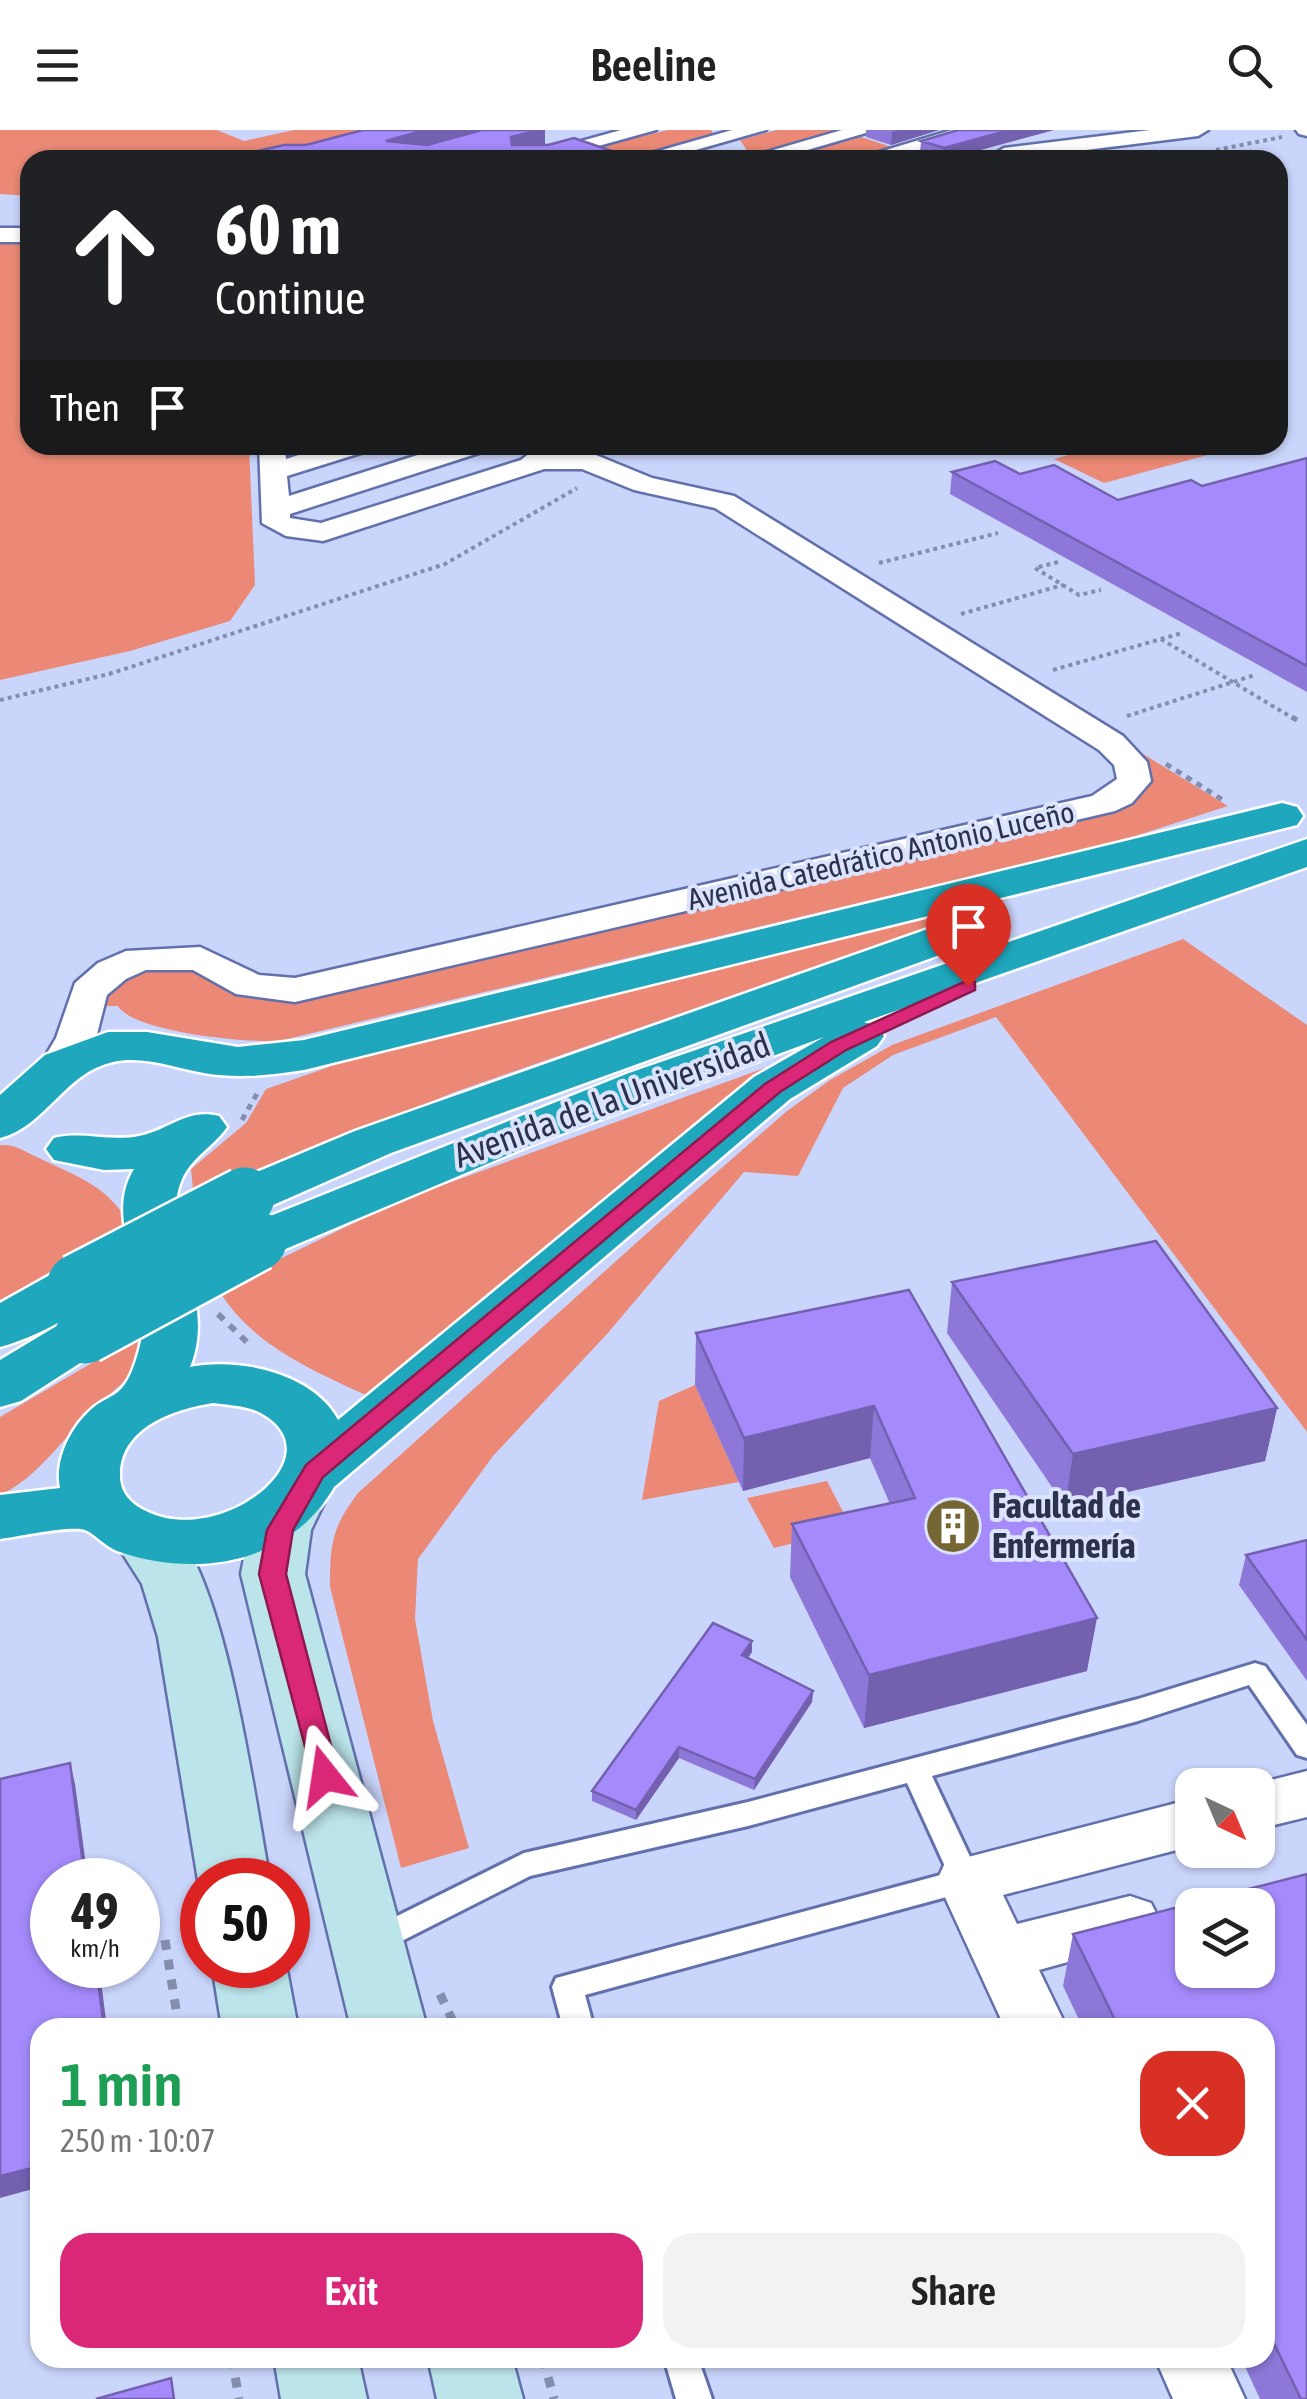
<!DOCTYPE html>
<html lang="en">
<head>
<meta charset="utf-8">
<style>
	:root { --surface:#fff; --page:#f2f2f2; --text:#222; --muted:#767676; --accent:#db2777 }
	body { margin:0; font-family:"Asap Condensed",sans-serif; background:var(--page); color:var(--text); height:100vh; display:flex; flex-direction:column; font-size:38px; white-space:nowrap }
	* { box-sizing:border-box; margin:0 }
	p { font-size:32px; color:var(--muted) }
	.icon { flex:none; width:55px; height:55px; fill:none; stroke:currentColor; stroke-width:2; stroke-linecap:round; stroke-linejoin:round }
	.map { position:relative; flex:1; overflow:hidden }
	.details { position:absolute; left:30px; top:1888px; width:1245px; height:350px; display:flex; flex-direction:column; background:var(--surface); border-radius:30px; box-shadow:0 2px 8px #0004 }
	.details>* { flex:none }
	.top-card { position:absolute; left:20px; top:20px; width:1268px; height:305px; border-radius:30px; box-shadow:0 2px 8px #0004; background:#202124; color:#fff; overflow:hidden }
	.needle { width:65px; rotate:136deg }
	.buttons { position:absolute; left:1175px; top:1638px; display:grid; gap:20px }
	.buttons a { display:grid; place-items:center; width:100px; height:100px; border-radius:20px; background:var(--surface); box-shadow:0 2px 8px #0004; font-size:50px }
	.speed { position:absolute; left:30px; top:1728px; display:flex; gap:20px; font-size:50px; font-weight:700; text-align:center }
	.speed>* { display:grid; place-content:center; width:130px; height:130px; border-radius:50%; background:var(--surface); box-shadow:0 2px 8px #0004; line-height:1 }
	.speed small { font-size:25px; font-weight:400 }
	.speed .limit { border:15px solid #d22; background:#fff; color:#111 }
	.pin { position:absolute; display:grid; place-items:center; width:85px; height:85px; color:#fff; margin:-102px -42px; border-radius:50% 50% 50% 0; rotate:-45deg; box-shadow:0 0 10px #0007 }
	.pin .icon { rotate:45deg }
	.me { position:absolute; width:110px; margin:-55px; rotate:345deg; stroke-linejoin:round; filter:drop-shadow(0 0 8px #0008) }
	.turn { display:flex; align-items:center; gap:35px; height:210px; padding:0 30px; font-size:45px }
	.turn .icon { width:130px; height:130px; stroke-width:2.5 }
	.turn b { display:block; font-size:70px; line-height:85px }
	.then { display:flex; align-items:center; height:95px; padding:0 30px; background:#0003; gap:20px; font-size:38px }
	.round { display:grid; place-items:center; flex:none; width:105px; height:105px; border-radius:30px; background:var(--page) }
	.head { display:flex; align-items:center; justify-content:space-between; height:170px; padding:0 30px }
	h1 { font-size:60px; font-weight:600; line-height:75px; color:#1e9e55 }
	.cta { display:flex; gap:20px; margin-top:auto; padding:20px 30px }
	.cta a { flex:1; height:115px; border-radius:30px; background:var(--accent); color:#fff; font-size:40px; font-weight:600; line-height:115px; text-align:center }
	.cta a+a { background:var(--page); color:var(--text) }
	header { display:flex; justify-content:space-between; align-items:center; height:130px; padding:0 30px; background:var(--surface); font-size:45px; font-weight:600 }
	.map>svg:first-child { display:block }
	.green { fill:#eb8976 }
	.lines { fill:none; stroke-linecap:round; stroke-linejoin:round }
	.lane-casing { stroke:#6270ab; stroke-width:6 }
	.street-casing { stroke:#6270ab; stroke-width:5 }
	.secondary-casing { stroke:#6270ab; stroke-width:5 }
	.highway-casing { stroke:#fff; stroke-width:5 }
	.path-far3 { stroke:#848dae; stroke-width:4; stroke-dasharray:4 4; stroke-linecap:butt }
	.path-far2 { stroke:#848dae; stroke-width:5; stroke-dasharray:6 6; stroke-linecap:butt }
	.path-far1 { stroke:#848dae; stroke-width:6; stroke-dasharray:8 8; stroke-linecap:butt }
	.path { stroke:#848dae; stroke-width:9; stroke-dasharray:10 10; stroke-linecap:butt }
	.lane { fill:#fff; fill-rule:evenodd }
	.street { fill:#fff; fill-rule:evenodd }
	.secondary { fill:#bce5eb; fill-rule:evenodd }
	.highway { fill:#1fa7bd; fill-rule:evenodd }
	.highway-bridge-casing { stroke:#fff; stroke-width:64; stroke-linecap:butt }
	.highway-bridge { stroke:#1fa7bd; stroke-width:59 }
	.wall { fill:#8d77d8; fill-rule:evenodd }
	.shaded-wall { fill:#7361b0 }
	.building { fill:#a48afb; stroke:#7361b0; stroke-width:2.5; fill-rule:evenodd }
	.route { fill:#db2777; stroke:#8e194d; stroke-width:2.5 }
	.labels { text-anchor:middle; stroke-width:8; stroke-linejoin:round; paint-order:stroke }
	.far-street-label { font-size:30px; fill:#2c324c; stroke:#dbe3fd }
	.street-label { font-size:35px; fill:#2c324c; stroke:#dbe3fd }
	.poi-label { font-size:35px; font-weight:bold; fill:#2c324c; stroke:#dbe3fd; text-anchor:start }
</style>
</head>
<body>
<header><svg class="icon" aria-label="menu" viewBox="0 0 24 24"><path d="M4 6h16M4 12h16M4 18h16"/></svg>Beeline<svg class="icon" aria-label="search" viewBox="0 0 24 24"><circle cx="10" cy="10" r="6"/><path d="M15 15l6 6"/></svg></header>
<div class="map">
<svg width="1307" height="2269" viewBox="0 0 1307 2269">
	<rect width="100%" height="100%" fill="#cad5fc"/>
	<!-- green -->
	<path class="green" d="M0,0H217L244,11L294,0H365L265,30H30V66L0,64Z
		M668,0H711L714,5L621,30L573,23Z
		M777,0H838L845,2L759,24L748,22L740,10Z
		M861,7L895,18L848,30H773Z
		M30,113V315H249L255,455L230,491L130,521L0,550V114Z
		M1104,315H1216L1226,320L1104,353L1054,329Z
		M1130,616L1228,676L1123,710L279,911C247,913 133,902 118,876H105L104,866L134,840L196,839L225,858L263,870L319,867L1118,680L1148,657L1145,630Z
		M995,769H1009L455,962L194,1069L191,1039L246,993L266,959L329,937L327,932Z
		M1183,809L1307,895V1302L996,887L893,925L843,958L798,1046L744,1042L607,1204L493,1326L418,1429L415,1489L433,1591L469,1718L401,1738L330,1457C330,1413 332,1398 358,1363L655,1096L787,981L830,950L892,915Z
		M784,931L381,1272C320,1243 254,1219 218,1159L399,1071Z
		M0,1015C16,1014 23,1021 37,1027C78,1047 110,1056 132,1099L0,1170Z
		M146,1201L152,1220C130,1250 110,1262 86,1287C57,1315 38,1347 0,1365V1287Z
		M695,1255L739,1352L642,1370L659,1271Z
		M827,1351L852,1399L774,1418L747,1368Z"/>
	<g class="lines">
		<!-- lane casing -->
		<g class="lane-casing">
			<path id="lane" d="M1255,1533L1265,1536L1307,1595V1628L1297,1625L1249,1555L1138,1591L932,1646L981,1750L976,1759L585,1865L594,1898H563L552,1857L556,1848L948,1743L907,1653L748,1696L530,1746L376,1824L365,1820L361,1811L365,1802L524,1723L748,1672L1138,1569Z
				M664,2228H698L712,2269H676Z"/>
		</g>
		<!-- street casing -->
		<g class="street-casing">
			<path id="street" d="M621,0H656L548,30H513Z
				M732,0H766L661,30H627Z
				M842,0H876L773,30H739Z
				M952,0H985L886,30H853Z
				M1150,0H1208L1198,6L1005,30L994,24L1004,18Z
				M1296,0H1307V6L1299,4Z
				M0,98H30V112H0Z
				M259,315H285L286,329L330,315H371L367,321L287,346L289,366L449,315H489L485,321L290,384V388L321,393L521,330L540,315H570V323L596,325L652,348L734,366L1123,606L1147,632L1151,651L1132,673L1115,681L295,872L236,864L193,840H146L126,849L107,865L96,908L71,949L57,952L43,949L37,940L56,908L75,853L98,833L126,821L200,817L259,845L295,848L1092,666L1117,649L1114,635L1099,620L715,378L634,360L582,339H544L323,411L286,406L262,393Z
				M1307,1641V1687L1258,1699V1655H1251Z
				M1192,1669V1716L1003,1765L1017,1794L1130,1766L1151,1773L1160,1791L1151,1809L1039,1840L1067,1898H1005L937,1750L945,1733Z
				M1155,2228H1226L1245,2269H1173Z"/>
		</g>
		<!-- secondary casing -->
		<g class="secondary-casing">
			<path id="secondary" d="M293,1351L315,1357L324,1373L311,1400L305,1444L427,1898H351L241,1444C247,1411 255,1386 271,1357Z
				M143,1384C149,1386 160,1387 165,1391C225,1435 255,1673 270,1750H202V1759L198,1750L158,1507L142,1454L112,1407L121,1391Z
				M212,1835H286L298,1898H222Z
				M274,2228H358L367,2269H281Z
				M428,2228H512L523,2269H437Z"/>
		</g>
		<!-- highway casing -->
		<g class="highway-casing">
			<path id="highway" d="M1282,673L1297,677L1303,686L1297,695L304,940C270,945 238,949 204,943C175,938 143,925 113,932C65,942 45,997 0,1008V965L45,925L108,902H147L238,917L304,910Z
				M1307,709V737L864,892L877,896L884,906L877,916L790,969L334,1357C290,1434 196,1449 117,1421C105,1416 95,1404 85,1400C71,1395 17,1407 0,1409V1365L60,1358C54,1329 72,1295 94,1277C102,1270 113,1267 120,1260C131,1250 138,1225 141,1211C155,1152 101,1094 134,1039L104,1040L54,1030L46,1019L54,1008C82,1001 110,1012 139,1006C170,1000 186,978 219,986L227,997C214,1016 191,1028 182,1049C157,1105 219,1165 190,1237C238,1227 313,1243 338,1290L754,947L824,907L534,1014L276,1123L257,1128L238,1123L230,1111L238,1099L629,943ZM214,1273C228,1275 247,1276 259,1282C342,1325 220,1419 146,1381C131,1374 120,1363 120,1346C119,1298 173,1279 214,1273Z
				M979,781L995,785L1002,795L995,805L391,1023L264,1079L245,1084L226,1079L218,1067L226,1055L355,1001Z
				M77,1136L97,1141L105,1154C86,1183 33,1208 0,1217V1173L57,1141Z
				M85,1185L105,1191L113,1204L105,1217L21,1271L0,1277V1230L65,1191Z"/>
		</g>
		<!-- path-far3 -->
		<path class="path-far3" d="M1216,20L1282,7
			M1058,432L1035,438L1079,465L1101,460
			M879,433L998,403
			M961,484L1063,455
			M1161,509L1296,590
			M1053,540L1182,503
			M0,570L109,544L445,434L577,358
			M1127,586L1255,545"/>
		<!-- path-far2 -->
		<path class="path-far2" d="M1292,587L1302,593
			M1166,634L1223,670
			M242,990L258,962"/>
		<!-- path-far1 -->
		<path class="path-far1" d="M218,1184L252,1217"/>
		<!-- path -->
		<path class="path" d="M165,1810L179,1898
			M440,1864L456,1898
			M232,2228L239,2269
			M543,2228L554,2269"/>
		<!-- lane -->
		<use href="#lane" class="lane"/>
		<!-- street -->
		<use href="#street" class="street"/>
		<!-- secondary -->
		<use href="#secondary" class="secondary"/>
		<!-- highway -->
		<use href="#highway" class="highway"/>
		<!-- highway-bridge casing -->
		<g class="highway-bridge-casing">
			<path id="highway-bridge" d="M77,1154L245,1067
				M85,1204L257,1111"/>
		</g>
		<!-- highway-bridge -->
		<use href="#highway-bridge" class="highway-bridge"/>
	</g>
	<!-- wall -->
	<path class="wall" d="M866,0H939L891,15L866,7Z
		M1054,0L944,30L920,24L921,11Z
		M1307,328V562L950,364L952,342L1020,344L1118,370L1202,356Z
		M952,1152L1277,1278L1265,1331L1065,1376L947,1203Z
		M909,1160L1087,1541L864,1598L790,1447L792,1394L890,1374L870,1328L743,1361L695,1255L696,1203Z
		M1307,1410V1551L1239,1455L1246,1425Z
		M752,1511V1522L748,1528L813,1561L812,1572L754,1660L679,1628L636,1690L592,1671V1661Z
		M1307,1744V2269H1260L1241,2228H1265V1898H1083L1063,1856L1073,1804ZM1192,1775H1258V1840H1192Z"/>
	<!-- shaded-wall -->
	<path class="shaded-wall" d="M425,0H489L389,30L386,11Z
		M539,0H545V17L512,26L511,7Z
		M899,0H939L891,15L892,2Z
		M1010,0H1054L943,30L944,18Z
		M874,1276L870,1328L743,1361L744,1308Z
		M1277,1278L1265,1331L1065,1376L1073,1324Z
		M1097,1488L1087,1541L864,1598L869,1545Z
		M752,1511V1522L742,1536V1525Z
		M813,1561L812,1572L754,1660L755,1649Z
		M679,1617V1628L636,1690V1680Z
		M70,1633L75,1654L88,1750H85Z
		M96,1835H99L107,1898H104Z
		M40,2036V2057L0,2068V2046Z"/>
	<!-- building -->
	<path class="building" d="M363,0H425L386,11L427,15L482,0H539L511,7L512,15H548L574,8L638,30H217L284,15H306Z
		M958,0H1010L944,18L921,11Z
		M1307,328V536L952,342L995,331L1020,344L1054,335L1118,370L1191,350L1202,356Z
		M1156,1111L1277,1278L1073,1324L952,1152Z
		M909,1160L1097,1488L869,1545L792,1394L915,1368L874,1276L744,1308L696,1203Z
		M1307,1410V1510L1246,1425Z
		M713,1493L752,1511L742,1525L813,1561L755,1649L679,1617L636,1680L592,1661Z
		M70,1633L85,1750H52V1835H96L104,1898H40V2036L0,2046V1649Z
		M1307,1744V2269H1301L1265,2195V1898H1119L1073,1804ZM1192,1775H1258V1840H1192Z
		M171,2248L174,2269H96Z"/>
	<!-- route -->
	<path class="route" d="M968,850L975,852V860L846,920L780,962L323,1347L293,1400L286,1444L339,1646L335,1654H315L259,1444L267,1400L306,1335L765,954L831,912Z"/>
	<!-- icons -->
	<defs>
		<g id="building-disc" transform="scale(2.875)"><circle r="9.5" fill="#766634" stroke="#dbe3fd"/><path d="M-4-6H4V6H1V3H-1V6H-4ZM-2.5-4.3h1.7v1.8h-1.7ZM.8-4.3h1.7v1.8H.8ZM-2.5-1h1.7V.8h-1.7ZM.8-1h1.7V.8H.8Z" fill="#fff"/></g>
	</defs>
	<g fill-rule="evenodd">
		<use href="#building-disc" x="953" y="1396"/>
	</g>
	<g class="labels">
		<!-- far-street labels -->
		<g class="far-street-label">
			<text transform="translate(881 726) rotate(-13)" y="10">Avenida Catedrático Antonio Luceño</text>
		</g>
		<!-- street labels -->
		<g class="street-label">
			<text transform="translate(612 970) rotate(-20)" y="12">Avenida de la Universidad</text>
		</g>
		<!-- poi labels -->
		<g class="poi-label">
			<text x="992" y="1388">Facultad de<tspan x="992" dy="40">Enfermería</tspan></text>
		</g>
	</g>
</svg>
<div class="buttons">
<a><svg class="needle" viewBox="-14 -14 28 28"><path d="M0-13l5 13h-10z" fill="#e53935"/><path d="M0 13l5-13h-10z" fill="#767676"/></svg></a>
<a><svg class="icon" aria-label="layers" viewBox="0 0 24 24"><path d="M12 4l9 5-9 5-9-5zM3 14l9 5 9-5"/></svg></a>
</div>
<div class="speed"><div>49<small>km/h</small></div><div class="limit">50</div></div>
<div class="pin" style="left:968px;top:856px;background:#d93025"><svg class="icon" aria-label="arrive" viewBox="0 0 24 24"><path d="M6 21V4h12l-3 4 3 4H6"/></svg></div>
<svg class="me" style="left:325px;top:1646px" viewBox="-20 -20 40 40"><path d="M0-17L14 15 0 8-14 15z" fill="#db2777" stroke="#fff" stroke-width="4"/></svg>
<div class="top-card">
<div class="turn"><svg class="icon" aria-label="ahead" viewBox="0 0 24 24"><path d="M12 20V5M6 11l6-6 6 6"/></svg><div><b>60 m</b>Continue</div></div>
<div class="then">Then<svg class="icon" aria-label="arrive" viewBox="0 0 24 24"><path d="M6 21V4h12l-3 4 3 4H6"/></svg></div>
</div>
<section class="details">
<div class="head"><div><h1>1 min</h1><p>250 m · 10:07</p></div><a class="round" style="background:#d93025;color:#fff"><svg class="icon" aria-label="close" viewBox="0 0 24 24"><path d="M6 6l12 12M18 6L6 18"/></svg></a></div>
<div class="cta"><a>Exit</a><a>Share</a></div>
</section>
</div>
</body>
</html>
